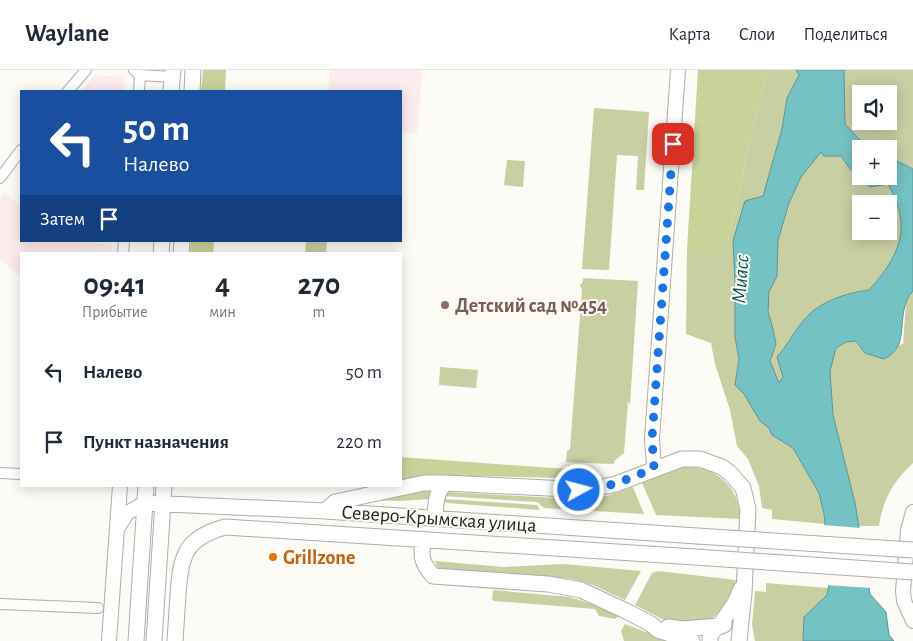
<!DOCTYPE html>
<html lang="ru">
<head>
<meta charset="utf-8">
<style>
	:root { --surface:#fff; --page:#f6f6f7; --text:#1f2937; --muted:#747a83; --line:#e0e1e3 }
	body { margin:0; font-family:"Alegreya Sans",sans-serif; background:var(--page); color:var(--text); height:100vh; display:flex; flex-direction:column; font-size:19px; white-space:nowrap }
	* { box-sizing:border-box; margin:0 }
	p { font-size:16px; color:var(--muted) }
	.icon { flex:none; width:28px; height:28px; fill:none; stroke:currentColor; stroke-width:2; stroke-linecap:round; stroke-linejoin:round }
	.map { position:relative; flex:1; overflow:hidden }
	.sheet { position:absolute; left:20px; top:182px; width:382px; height:235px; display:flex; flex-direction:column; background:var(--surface); border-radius:0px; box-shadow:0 2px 12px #0003 }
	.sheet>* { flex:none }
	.guide { position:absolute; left:20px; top:20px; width:382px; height:152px; border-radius:0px; box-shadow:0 2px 12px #0003; background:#1a4fa0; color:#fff; overflow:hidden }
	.buttons { position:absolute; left:852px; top:15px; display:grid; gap:10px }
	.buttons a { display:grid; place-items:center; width:45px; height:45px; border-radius:0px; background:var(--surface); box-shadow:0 2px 12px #0003; font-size:25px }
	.pin { position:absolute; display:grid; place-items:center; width:42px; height:42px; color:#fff; margin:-21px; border-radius:10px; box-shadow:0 2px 8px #0006 }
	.me { position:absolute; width:55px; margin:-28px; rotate:83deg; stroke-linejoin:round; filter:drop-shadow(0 0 4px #0008) }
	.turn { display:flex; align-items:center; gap:18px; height:105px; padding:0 20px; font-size:22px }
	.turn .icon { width:65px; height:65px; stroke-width:2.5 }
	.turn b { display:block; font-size:35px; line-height:42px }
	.then { display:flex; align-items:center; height:48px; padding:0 20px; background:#0003; gap:10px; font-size:19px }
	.eta { display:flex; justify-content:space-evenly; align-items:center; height:85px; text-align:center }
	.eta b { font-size:30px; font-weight:600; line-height:35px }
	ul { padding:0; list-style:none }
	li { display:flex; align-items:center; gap:15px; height:70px; padding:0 20px }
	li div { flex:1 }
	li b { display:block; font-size:19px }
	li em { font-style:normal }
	header { display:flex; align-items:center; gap:30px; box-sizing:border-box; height:70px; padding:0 25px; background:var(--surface); border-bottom:1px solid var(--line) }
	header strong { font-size:24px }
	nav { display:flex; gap:28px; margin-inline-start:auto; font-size:18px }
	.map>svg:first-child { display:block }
	.commercial { fill:#fdeced }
	.green { fill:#c8cfa3; fill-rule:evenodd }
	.forest { fill:#c9d299 }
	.water { fill:#75c2c4; stroke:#5d9394; fill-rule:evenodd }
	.pier { fill:#fdfbf5 }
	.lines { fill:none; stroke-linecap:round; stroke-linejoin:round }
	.street-casing { stroke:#afada8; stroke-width:12 }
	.secondary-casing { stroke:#afada8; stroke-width:16 }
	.primary-casing { stroke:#afada8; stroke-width:17 }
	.street { stroke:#fff; stroke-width:10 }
	.secondary { stroke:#fff; stroke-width:14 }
	.primary { stroke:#fff; stroke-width:15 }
	.primary-bridge-casing { stroke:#afada8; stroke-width:17; stroke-linecap:butt }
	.primary-bridge { stroke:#fff; stroke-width:15 }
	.route { stroke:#1a73e8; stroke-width:9; stroke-dasharray:0 16.2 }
	.education-dot { fill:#8d6e63; stroke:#fdfbf5; stroke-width:2 }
	.food-dot { fill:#e8710a; stroke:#fdfbf5; stroke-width:2 }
	.labels { text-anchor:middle; stroke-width:4; stroke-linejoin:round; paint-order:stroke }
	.education-label { font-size:20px; font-weight:bold; fill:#785e54; stroke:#fdfbf5; text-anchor:start }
	.street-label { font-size:20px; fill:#262523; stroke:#fdfbf5 }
	.food-label { font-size:20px; font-weight:bold; fill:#c56008; stroke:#fdfbf5; text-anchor:start }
	.water-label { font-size:21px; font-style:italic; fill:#0e5355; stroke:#fdfbf5 }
</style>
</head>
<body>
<header>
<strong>Waylane</strong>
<nav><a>Карта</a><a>Слои</a><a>Поделиться</a></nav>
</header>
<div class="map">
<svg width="913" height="571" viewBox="0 0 913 571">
	<rect width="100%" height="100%" fill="#fdfbf5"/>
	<!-- commercial -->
	<path class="commercial" d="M330,0H422L417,63L401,62V21H328Z
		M95,5L124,7L123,21H81Z
		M5,122L21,136V171H65L112,175L111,184H21V207L0,189V128Z"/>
	<!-- green -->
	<path class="green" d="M768,0H796L799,5L787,28L782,59L763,126L733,171L735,213V267L739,289L735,315L744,324L760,350L769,358L772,365L793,378L819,423L824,444L825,454L772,449V440L762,438L759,416L748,389L737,376L730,340L715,294L711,273L686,264L687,179L710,185L728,170L741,115L745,88Z
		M844,0H913V99L889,87V79H871L866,76L845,54ZM861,24H889V51H861Z
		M594,38L649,42L644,120H636L638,86L617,85L609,200L582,199Z
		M821,81L824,86H841L850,99L870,117L888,114C913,156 900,186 869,220C845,223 818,232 803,251C793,263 787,276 777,287L783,307L779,314L770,291L776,274L768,242L769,222L777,206L778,170L789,133L801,107ZM861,134H889V161H861Z
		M507,90L525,91L523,117L504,115Z
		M306,171H327L326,184H305Z
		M583,208L638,211L630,335L628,331L624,383L614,391L615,393L611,394L566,392L567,381L570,379L582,219L580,216V214H582Z
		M913,221V393C893,412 883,429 879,456H858L855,433L833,345L830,301L836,278L846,272L856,271L865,283L903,274L906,233Z
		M440,297L478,300L476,318L439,315Z
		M684,397C717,396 739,417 741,449L656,445L642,413Z
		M633,417L644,444L544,438L537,432L442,426L447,422L575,429L606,426Z
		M424,420L431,421L429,429L399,431L367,430Z
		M445,429L537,435L540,440L447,433L442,430Z
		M435,491L504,497L564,494L641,501L625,530L593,515L571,509L440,499L437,497Z
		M658,501L736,510L732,525L722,540L711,549L700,553L666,551L635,535L652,503Z
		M766,513L828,518L827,525L804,547L803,571H755L752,555L755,521L766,522Z
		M493,520L569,527L595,535L618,546L615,549L599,546L595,539L494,531L492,529Z
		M625,554L667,570L672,571H624L621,561Z"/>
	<!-- forest -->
	<path class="forest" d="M203,0H226L225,21H201Z
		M698,0H768L745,88L741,115L728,170L710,186L687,179Z
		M191,171H214L213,184H190Z
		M401,387L567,399L563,408L422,405L401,410Z"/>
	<!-- water -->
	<path class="water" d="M796,0H844L845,54L866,76L871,79H861V106H889V87L913,99V221C893,244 913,275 884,289L865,283L856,271L846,272L836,278L830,301L833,345L855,433L870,524L886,542L889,565L894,571H803L804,547L827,525L830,508L824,444L819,423L793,378L772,365L769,358L760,351L744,324L735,315L739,289L735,267V213L733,171L745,131L763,126L782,59L787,28L799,5ZM821,82L824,86H841L850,99L870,117L888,114C913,156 900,186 869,220C845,223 818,232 803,251C793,263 787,276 777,287L783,307L779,313L770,291L776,274L772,255L768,242L769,222L777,206L778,170L789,133L801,107Z"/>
	<!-- pier -->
	<path class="pier" d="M823,455L861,458L871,518L826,515L827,507Z"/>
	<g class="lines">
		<!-- street casing -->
		<g class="street-casing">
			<path id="street" d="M134,0L140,5L172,7
				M68,21L86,0
				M139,21L140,5
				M0,108L21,80
				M123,184L124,171
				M0,403L21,404
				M0,534L98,538"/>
		</g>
		<!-- secondary casing -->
		<g class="secondary-casing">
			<path id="secondary" d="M654,398L652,369L678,0
				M913,442L908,460L903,521L904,531L913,551
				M119,456L127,443L145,433
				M109,571L120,416"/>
		</g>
		<!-- primary casing -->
		<g class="primary-casing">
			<path id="primary" d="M171,21L173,0
				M192,21L193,0
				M161,184L162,171
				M181,184L182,171
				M446,413L587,420L616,414L682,389H700L722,397L731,404L743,418L748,439L744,523L739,571
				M145,433L325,441L697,466
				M325,441L335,432L340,431L424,413H446C435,423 436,433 435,448
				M423,469C421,487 421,492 433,506L548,514L581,520L626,541L651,554L658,560L692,571
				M668,557L683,559L719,556L735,533L741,519
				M136,571L146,416
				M154,571L164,416
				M175,571C176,555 177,539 178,524C181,485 185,468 225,457L695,487
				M710,571C710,562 715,557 724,555"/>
		</g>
		<!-- street -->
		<use href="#street" class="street"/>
		<!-- secondary -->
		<use href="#secondary" class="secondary"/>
		<!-- primary -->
		<use href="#primary" class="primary"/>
		<!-- primary-bridge casing -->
		<g class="primary-bridge-casing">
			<path id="primary-bridge" d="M697,466L913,480
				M695,487L913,502"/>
		</g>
		<!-- primary-bridge -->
		<use href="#primary-bridge" class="primary-bridge"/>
	</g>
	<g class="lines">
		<!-- route -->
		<path class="route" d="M579,420C606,419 629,409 654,398L652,369L673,74"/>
	</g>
	<!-- markers -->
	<circle class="education-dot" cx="445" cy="235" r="5"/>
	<circle class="food-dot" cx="273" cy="487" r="5"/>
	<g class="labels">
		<!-- education labels -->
		<g class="education-label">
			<text x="455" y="242">Детский сад №454</text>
		</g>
		<!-- street labels -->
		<g class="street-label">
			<text transform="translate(439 448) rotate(4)" y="7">Северо-Крымская улица</text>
		</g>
		<!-- food labels -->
		<g class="food-label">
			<text x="283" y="494">Grillzone</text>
		</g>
		<!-- water labels -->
		<g class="water-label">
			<text transform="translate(740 209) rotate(-86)" y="7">Миасс</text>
		</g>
	</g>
</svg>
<div class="buttons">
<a><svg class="icon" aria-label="sound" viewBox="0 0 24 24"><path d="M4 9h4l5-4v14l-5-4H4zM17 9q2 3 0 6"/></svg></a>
<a>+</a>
<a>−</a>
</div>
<div class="pin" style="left:673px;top:74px;background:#d93025"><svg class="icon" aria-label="arrive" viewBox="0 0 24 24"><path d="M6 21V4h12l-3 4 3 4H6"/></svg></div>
<svg class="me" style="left:579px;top:420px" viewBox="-20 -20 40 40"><circle r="17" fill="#1a73e8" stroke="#fff" stroke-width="3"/><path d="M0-11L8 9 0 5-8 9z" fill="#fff"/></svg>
<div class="guide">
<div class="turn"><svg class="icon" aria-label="left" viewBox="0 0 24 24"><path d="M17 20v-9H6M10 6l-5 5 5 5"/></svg><div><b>50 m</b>Налево</div></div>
<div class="then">Затем<svg class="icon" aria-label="arrive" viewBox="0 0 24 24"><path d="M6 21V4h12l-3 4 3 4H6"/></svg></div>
</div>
<section class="sheet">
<div class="eta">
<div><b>09:41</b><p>Прибытие</p></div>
<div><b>4</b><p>мин</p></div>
<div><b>270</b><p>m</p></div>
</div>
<ul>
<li><svg class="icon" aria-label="left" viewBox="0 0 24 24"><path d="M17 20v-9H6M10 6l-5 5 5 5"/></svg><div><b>Налево</b></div><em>50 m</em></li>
<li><svg class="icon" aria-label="arrive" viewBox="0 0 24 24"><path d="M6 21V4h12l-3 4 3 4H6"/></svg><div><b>Пункт назначения</b></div><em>220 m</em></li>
</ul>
</section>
</div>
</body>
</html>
